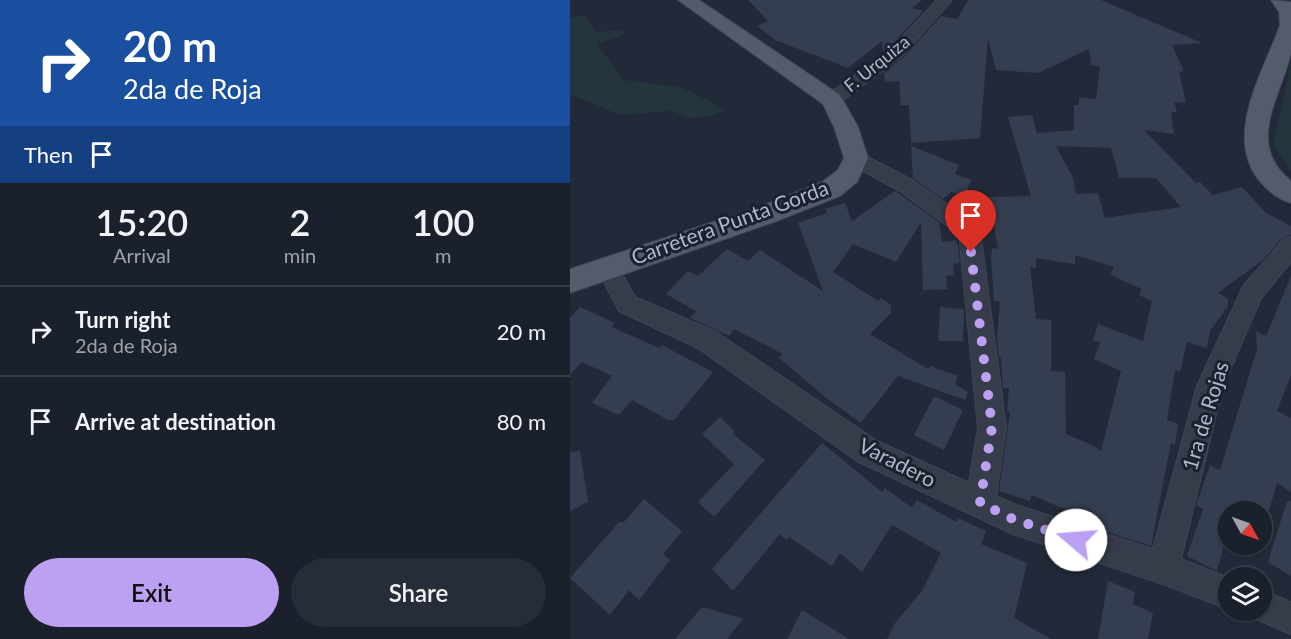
<!DOCTYPE html>
<html lang="en">
<head>
<meta charset="utf-8">
<style>
	:root { --surface:#1a202c; --page:#272d38; --text:#f1f3f6; --muted:#9fa3a9; --line:#383e48; --accent:#bca0f2 }
	body { margin:0; font-family:Lato,sans-serif; background:var(--page); color:var(--text); height:100vh; display:flex; flex-direction:column; font-size:22px; white-space:nowrap }
	* { box-sizing:border-box; margin:0 }
	p { font-size:20px; color:var(--muted) }
	.icon { flex:none; width:33px; height:33px; fill:none; stroke:currentColor; stroke-width:2; stroke-linecap:round; stroke-linejoin:round }
	.map { position:relative; flex:1; overflow:hidden }
	.panel { display:flex; flex-direction:column; background:var(--surface); width:570px }
	.panel>* { flex:none }
	.banner { background:#1a4fa0; color:#fff; overflow:hidden }
	.needle { width:39px; rotate:130deg }
	.tools { position:absolute; left:648px; top:501px; display:grid; gap:12px }
	.tools a { display:grid; place-items:center; width:54px; height:54px; border-radius:50%; background:var(--surface); box-shadow:0 2px 4px #0004,0 0 0 2px var(--line); font-size:30px }
	.pin { position:absolute; display:grid; place-items:center; width:51px; height:51px; color:#fff; margin:-62px -26px; border-radius:50% 50% 50% 0; rotate:-45deg; box-shadow:0 0 6px #0007 }
	.pin .icon { rotate:45deg }
	.me { position:absolute; width:66px; margin:-33px; rotate:288deg; stroke-linejoin:round; filter:drop-shadow(0 0 4px #0008) }
	.turn { display:flex; align-items:center; gap:21px; height:126px; padding:0 24px; font-size:27px }
	.turn .icon { width:78px; height:78px; stroke-width:2.5 }
	.turn b { display:block; font-size:42px; line-height:51px }
	.then { display:flex; align-items:center; height:57px; padding:0 24px; background:#0003; gap:12px; font-size:22px }
	.eta { display:flex; justify-content:space-evenly; align-items:center; height:102px; text-align:center }
	.eta b { font-size:36px; font-weight:600; line-height:42px }
	.button { display:flex; gap:12px; margin-top:auto; padding:12px 24px }
	.button a { flex:1; height:69px; border-radius:36px; background:var(--accent); color:#111; font-size:24px; font-weight:600; line-height:69px; text-align:center }
	.button a+a { background:var(--page); color:var(--text) }
	ul { padding:0; list-style:none }
	li { display:flex; align-items:center; gap:18px; height:90px; padding:0 24px; border-top:2px solid var(--line) }
	li div { flex:1 }
	li b { display:block; font-size:22px }
	li em { font-style:normal }
	main { display:flex; flex:1; min-height:0 }
	.map>svg:first-child { display:block }
	.green { fill:#24363b }
	.building { fill:#343e50; fill-rule:evenodd }
	.lines { fill:none; stroke-linecap:round; stroke-linejoin:round }
	.minor-casing { stroke:#3f4553; stroke-width:2 }
	.major-casing { stroke:#3f4553; stroke-width:2 }
	.minor { fill:#363c4a; fill-rule:evenodd }
	.major { fill:#545b6a; fill-rule:evenodd }
	.route { stroke:#bca0f2; stroke-width:10; stroke-dasharray:0 18 }
	.labels { text-anchor:middle; stroke-width:6; stroke-linejoin:round; paint-order:stroke }
	.far-street-label { font-size:18px; fill:#b1b7c6; stroke:#1b212f }
	.street-label { font-size:21px; fill:#b1b7c6; stroke:#1b212f }
</style>
</head>
<body>
<main>
<section class="panel">
<div class="banner">
<div class="turn"><svg class="icon" aria-label="right" viewBox="0 0 24 24"><path d="M7 20v-9h11M14 6l5 5-5 5"/></svg><div><b>20 m</b>2da de Roja</div></div>
<div class="then">Then<svg class="icon" aria-label="arrive" viewBox="0 0 24 24"><path d="M6 21V4h12l-3 4 3 4H6"/></svg></div>
</div>
<div class="eta">
<div><b>15:20</b><p>Arrival</p></div>
<div><b>2</b><p>min</p></div>
<div><b>100</b><p>m</p></div>
</div>
<ul>
<li><svg class="icon" aria-label="right" viewBox="0 0 24 24"><path d="M7 20v-9h11M14 6l5 5-5 5"/></svg><div><b>Turn right</b><p>2da de Roja</p></div><em>20 m</em></li>
<li><svg class="icon" aria-label="arrive" viewBox="0 0 24 24"><path d="M6 21V4h12l-3 4 3 4H6"/></svg><div><b>Arrive at destination</b></div><em>80 m</em></li>
</ul>
<div class="button"><a>Exit</a><a>Share</a></div>
</section>
<div class="map">
<svg width="721" height="639" viewBox="0 0 721 639">
	<rect width="100%" height="100%" fill="#222a3a"/>
	<!-- green -->
	<path class="green" d="M14,15L25,32L55,30L51,36L27,44L53,80L113,88L155,109L145,115L121,118L101,111L50,115L0,94V19Z
		M721,65V172L703,144Z"/>
	<!-- building -->
	<path class="building" d="M178,0H352L342,8L353,11L319,48L313,52L312,41L278,68L205,40L187,26L198,21Z
		M398,0H531L632,43L602,45L614,71L609,72L616,103L604,102L607,112H601L604,134L574,130L626,183L630,182L643,195L672,187L696,213L721,226V235L711,239L693,260L648,293L658,299V306L640,331L637,348L617,342L610,372L605,370L597,420L608,424L605,445L601,443L581,546L512,524L514,517L461,495L460,501L429,491L440,412H437L439,388H433L431,357H429L427,338L430,301H424L421,257L422,248L428,249L419,197L461,196L438,117L462,115L467,133L504,130V105H509V98L526,99L530,67L521,65L519,49L468,73L426,70L418,38L410,138L341,143L339,105H331L329,81L315,82L314,72L334,57L371,16L387,19ZM486,146L541,148L549,178H586L611,207L535,218L528,193L506,194L503,178ZM505,255L544,267L540,275L572,289L569,295L582,301L573,341L528,324L523,340L530,343L524,359L551,371L531,451L524,446L496,434L495,372L481,371V320L466,319L460,267L466,268V258L505,264Z
		M341,146L389,165L385,174L401,180L395,196L381,192L373,199L343,178Z
		M325,191L369,222L372,242L387,240L390,263L383,264L384,275L376,276L377,289L353,290L351,222L326,262L283,244L263,272L308,301L311,298L321,305V313L300,334L358,369L360,366L388,376L385,384L398,392L395,400L328,376L291,423L259,400L209,358L213,354L164,329L159,336L120,318L126,311L96,294L118,271L128,276L157,249L178,261L190,250L253,291L228,223L257,213L255,209L275,203L282,221Z
		M721,276V375L707,411L721,418V492L707,483L695,524L692,521V512H674L665,506L664,512H658V529L647,571L617,556L633,509L626,505L640,465L650,470L687,349L686,331L696,336Z
		M10,307L45,323L42,327L89,348L92,345L143,372L104,420H98L62,400L49,415L22,403L42,376L12,362L0,375V318Z
		M370,307L394,309L393,341H368Z
		M364,396L393,410L374,450L344,435Z
		M150,417L165,432L163,434L195,460L144,517L128,502L164,464L132,434Z
		M252,443L312,492L315,488L342,508L347,500L386,522L388,518L416,531L411,544L457,563L444,618L481,639H317L325,623L352,591L371,553L322,525L292,572L270,553L262,566L219,537L216,540L210,534L163,591L142,569Z
		M10,451L18,502L0,511V452Z
		M74,499L112,531L93,554L100,560L69,600L59,590L40,615L0,578L49,522H54Z
		M717,501H721V576L698,562Z
		M538,581L565,592L563,604L583,613L578,639H528Z
		M131,608H136L173,619L157,639H105Z
		M232,610L279,639H217Z"/>
	<g class="lines">
		<!-- minor casing -->
		<g class="minor-casing">
			<path id="minor" d="M367,0H382L332,56L268,104H256L253,100L256,96L320,50Z
				M286,151L342,180L407,224L410,230L436,427L426,496L446,505L583,549L627,386L674,285L713,240L721,237V262L691,298L653,386L611,559L659,578L658,609L593,584L443,534L287,461L128,348L49,311L26,267L29,261L37,258L45,261L65,297L146,332L307,441L399,483L408,427L389,234L328,190L279,163L276,158L279,153Z
				M692,590L721,602V634L681,617L678,610H692Z"/>
		</g>
		<!-- major casing -->
		<g class="major-casing">
			<path id="major" d="M108,0H129L270,95L288,127L298,158L287,182L270,196L204,222L0,293V269L186,208L252,182L268,170L274,158L264,127L253,104Z
				M701,0L721,2C721,18 721,37 721,53C710,99 675,144 721,181V203C707,199 697,190 688,179C654,134 694,71 710,25L709,12Z"/>
		</g>
		<!-- minor -->
		<use href="#minor" class="minor"/>
		<!-- major -->
		<use href="#major" class="major"/>
	</g>
	<g class="lines">
		<!-- route -->
		<path class="route" d="M401,252L422,427L410,503L443,519L506,540"/>
	</g>
	<g class="labels">
		<!-- far-street labels -->
		<g class="far-street-label">
			<text transform="translate(307 64) rotate(-39)" y="6">F. Urquiza</text>
		</g>
		<!-- street labels -->
		<g class="street-label">
			<text transform="translate(160 223) rotate(-20)" y="7">Carretera Punta Gorda</text>
			<text transform="translate(636 416) rotate(-73)" y="7">1ra de Rojas</text>
			<text transform="translate(327 463) rotate(27)" y="7">Varadero</text>
		</g>
	</g>
</svg>
<div class="tools">
<a><svg class="needle" viewBox="-14 -14 28 28"><path d="M0-13l5 13h-10z" fill="#e53935"/><path d="M0 13l5-13h-10z" fill="#9fa3a9"/></svg></a>
<a><svg class="icon" aria-label="layers" viewBox="0 0 24 24"><path d="M12 4l9 5-9 5-9-5zM3 14l9 5 9-5"/></svg></a>
</div>
<div class="pin" style="left:401px;top:252px;background:#d93025"><svg class="icon" aria-label="arrive" viewBox="0 0 24 24"><path d="M6 21V4h12l-3 4 3 4H6"/></svg></div>
<svg class="me" style="left:506px;top:540px" viewBox="-20 -20 40 40"><circle r="19" fill="#fff"/><path d="M0-13L10 11 0 6-10 11z" fill="#bca0f2"/></svg>
</div>
</main>
</body>
</html>
